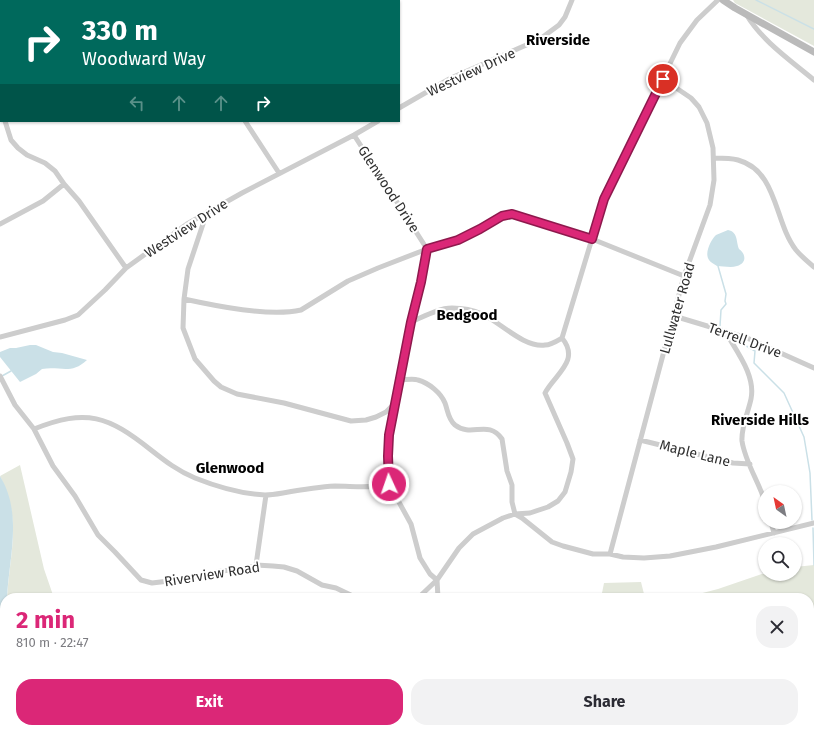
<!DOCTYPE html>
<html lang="en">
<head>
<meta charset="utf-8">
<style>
	:root { --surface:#fff; --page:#f2f2f3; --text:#2b2b33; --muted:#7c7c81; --accent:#db2777 }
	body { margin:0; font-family:"Fira Sans",sans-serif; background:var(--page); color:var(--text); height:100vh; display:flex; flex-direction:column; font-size:15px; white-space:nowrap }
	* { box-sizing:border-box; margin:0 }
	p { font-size:13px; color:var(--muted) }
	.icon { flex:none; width:22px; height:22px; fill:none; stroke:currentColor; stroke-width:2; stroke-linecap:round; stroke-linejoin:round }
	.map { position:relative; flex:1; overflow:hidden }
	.side { position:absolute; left:0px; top:593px; width:814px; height:140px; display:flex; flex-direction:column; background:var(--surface); border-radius:16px 16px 0 0; box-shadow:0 1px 3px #0004 }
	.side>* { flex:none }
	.guide { position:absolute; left:0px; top:0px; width:400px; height:122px; box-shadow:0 1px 3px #0004; background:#00695c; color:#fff; overflow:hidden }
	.needle { width:26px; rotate:327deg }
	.tools { position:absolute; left:758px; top:485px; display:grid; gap:8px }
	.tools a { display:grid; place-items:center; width:44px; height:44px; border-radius:50%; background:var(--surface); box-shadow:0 1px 3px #0004; font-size:20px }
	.pin { position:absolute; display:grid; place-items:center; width:34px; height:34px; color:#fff; margin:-17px; border:2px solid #fff; border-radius:50%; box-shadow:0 1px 4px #0007 }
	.me { position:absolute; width:44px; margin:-22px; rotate:357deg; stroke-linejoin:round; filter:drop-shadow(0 0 3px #0008) }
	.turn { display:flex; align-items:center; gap:14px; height:84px; padding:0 16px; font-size:18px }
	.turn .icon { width:52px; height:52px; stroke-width:2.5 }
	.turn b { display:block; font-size:28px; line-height:34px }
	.lanes { display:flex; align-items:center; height:38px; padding:0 16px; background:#0003; justify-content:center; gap:20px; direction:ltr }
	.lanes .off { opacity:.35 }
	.round { display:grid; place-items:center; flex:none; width:42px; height:42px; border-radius:16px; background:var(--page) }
	.summary { display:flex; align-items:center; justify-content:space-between; height:68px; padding:0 16px }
	h1 { font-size:24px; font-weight:700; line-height:30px; color:var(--accent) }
	.button { display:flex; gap:8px; margin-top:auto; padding:8px 16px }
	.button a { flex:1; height:46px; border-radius:16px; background:var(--accent); color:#fff; font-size:16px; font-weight:700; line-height:46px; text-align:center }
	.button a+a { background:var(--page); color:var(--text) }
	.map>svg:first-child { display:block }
	.green { fill:#e4e8dc }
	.water { fill:#cae0e7 }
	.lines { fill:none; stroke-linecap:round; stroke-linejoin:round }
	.stream { stroke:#cae0e7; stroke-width:1.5 }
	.minor { stroke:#cdcdcd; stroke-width:5 }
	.secondary { stroke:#bababa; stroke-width:7 }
	.route-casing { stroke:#8e194d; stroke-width:10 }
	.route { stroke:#db2777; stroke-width:7 }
	.labels { text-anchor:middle; stroke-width:4; stroke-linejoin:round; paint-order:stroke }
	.street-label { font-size:14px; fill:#303030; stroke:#fff }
	.neighbourhood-label { font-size:15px; font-weight:bold; fill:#000; stroke:#fff }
</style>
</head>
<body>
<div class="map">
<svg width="814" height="733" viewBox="0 0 814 733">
	<rect width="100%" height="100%" fill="#fff"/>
	<!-- green -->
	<path class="green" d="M733,0H814V46L735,3Z
		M20,465L44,569L54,598H7C10,551 22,521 0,476Z
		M814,565V619L809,618V598H683L718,589L765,573L795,574V567Z
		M641,582L645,598H601L604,583Z
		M809,639H814V687H809Z
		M0,690L5,696V728H40L49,733H0Z
		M141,728H275L286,730L317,728H461L435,733H175Z
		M573,728H654L639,733H565Z"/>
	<!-- water -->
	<path class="water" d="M728,230C738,232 736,241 739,249C746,254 747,263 737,266C731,268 723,266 717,266C714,264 710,262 709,260C704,253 711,240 716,235Z
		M30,345H36L53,352L62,353L87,360C71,375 61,366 42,369L36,374L20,382L0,357V352L10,348H16Z
		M0,476C23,514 9,557 7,598H5V696L0,690Z
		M40,728H141L175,733H48Z
		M461,728H573L565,733H435Z"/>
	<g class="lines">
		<!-- stream -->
		<path class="stream" d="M756,0L814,29
			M718,266L726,294L725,301L726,304L721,310L720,326
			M741,343L755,351L754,363L784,393L804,437L810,473L812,520
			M2,376L11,371
			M813,528L814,565
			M679,728L680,733"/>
		<!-- minor -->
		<path class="minor" d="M324,1L325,0
			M746,14C762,41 790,60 814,80
			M0,107L1,109
			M399,108L451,78L540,39L559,25L565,17L572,0
			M5,121L11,140L18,148L27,155L45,163L55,171L64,184L79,201L126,268
			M245,121L279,173
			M354,135L427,249L421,281L411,322L395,403L389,435L388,456L389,484L411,524L420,558L430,574L437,580L438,598
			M714,158C722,158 731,158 738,160C778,171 774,222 796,250C801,256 808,262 814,267
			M207,212L188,269L184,299L183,328L195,359L214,381L221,387L237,394L284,403L351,421L366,420L376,417L386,412L395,403
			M0,224L43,201L64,184
			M184,299C216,306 269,317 301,310L348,281L378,268L427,249L458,240L480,229L502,216L513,214L592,239L684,276
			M674,316L747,338L814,368
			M411,322C423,317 438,308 452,308C462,308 473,310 482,314C500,322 524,348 545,345C551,345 557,341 562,338
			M725,331C736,351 756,375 751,399C748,413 741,427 742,441C745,462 759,482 765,502
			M0,337L65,320L78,315L105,290L126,268L187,224L242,193L354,135L378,121
			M562,338L604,199L680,43L697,20L718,0
			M0,376L15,405L34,429L53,466L75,496L98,535L115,552L141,580L152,583L169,581L185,579L221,571L244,569L256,565L273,566L284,567L297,571L322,585L336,588L357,598
			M399,380C405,380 413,378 418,380C429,383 441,393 445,403C448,411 448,419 455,425C472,438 488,419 502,439L507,471L512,485V502L515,514L522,518L552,542L563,546L593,554H610L623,557L644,558L670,556L716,547L814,523
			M34,429C87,408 108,416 151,450C165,461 178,471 195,478C215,486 243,494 265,495C271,495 277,494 283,493C300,490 318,487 335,486C353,486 371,489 389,484
			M640,440L733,463L750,464
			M771,522L774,533
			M610,554L684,276L710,205L714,180L713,148L707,123L699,107L691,98L663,79
			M256,565L266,495
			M418,598L437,580L459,548L473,534L503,518L515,514L530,513L548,507L558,501L565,492L571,472L573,459L567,443L545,393C554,375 581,361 562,338
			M755,733L757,728"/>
		<!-- secondary -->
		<path class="secondary" d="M723,0L735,8L814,52"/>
	</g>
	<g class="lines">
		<!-- route casing -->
		<g class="route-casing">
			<path id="route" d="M389,484L388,456L389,435L411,322L421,282L427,249L458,240L480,229L502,216L512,214L592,239L604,199L663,79"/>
		</g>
		<!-- route -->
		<use href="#route" class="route"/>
	</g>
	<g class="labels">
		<!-- street labels -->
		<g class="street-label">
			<text transform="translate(471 72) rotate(-25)" y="5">Westview Drive</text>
			<text transform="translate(389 189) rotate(57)" y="5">Glenwood Drive</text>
			<text transform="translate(186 228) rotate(-33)" y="5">Westview Drive</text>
			<text transform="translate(677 308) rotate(-74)" y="5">Lullwater Road</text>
			<text transform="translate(745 340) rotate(20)" y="5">Terrell Drive</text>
			<text transform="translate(695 453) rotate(14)" y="5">Maple Lane</text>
			<text transform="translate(212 574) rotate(-9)" y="5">Riverview Road</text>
		</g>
		<!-- neighbourhood labels -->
		<g class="neighbourhood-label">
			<text x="558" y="45">Riverside</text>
			<text x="467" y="320">Bedgood</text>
			<text x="760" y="425">Riverside Hills</text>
			<text x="230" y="473">Glenwood</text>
		</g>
	</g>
</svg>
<div class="tools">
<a><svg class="needle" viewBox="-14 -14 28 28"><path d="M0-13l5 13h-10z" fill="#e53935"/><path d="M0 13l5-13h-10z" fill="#7c7c81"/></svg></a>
<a><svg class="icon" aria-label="search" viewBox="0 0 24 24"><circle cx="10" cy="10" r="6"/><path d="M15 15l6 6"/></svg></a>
</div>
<div class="pin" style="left:663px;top:79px;background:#d93025"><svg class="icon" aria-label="arrive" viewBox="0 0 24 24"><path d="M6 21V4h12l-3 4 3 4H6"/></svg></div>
<svg class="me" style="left:389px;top:484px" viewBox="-20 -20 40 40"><circle r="17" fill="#db2777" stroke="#fff" stroke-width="3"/><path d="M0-11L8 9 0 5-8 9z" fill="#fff"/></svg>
<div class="guide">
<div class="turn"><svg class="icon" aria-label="right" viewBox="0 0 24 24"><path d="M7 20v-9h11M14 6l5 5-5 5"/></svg><div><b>330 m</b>Woodward Way</div></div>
<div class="lanes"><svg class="icon off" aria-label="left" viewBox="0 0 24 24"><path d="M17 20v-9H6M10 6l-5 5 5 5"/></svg><svg class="icon off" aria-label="ahead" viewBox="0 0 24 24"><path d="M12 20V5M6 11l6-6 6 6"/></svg><svg class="icon off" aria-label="ahead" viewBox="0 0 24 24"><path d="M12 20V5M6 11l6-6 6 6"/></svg><svg class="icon" aria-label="right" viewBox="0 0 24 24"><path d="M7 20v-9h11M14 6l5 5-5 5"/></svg></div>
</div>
<section class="side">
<div class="summary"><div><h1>2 min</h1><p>810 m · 22:47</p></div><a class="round"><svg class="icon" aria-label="close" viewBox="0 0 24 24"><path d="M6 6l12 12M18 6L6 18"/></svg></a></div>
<div class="button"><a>Exit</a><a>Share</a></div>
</section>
</div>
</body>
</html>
